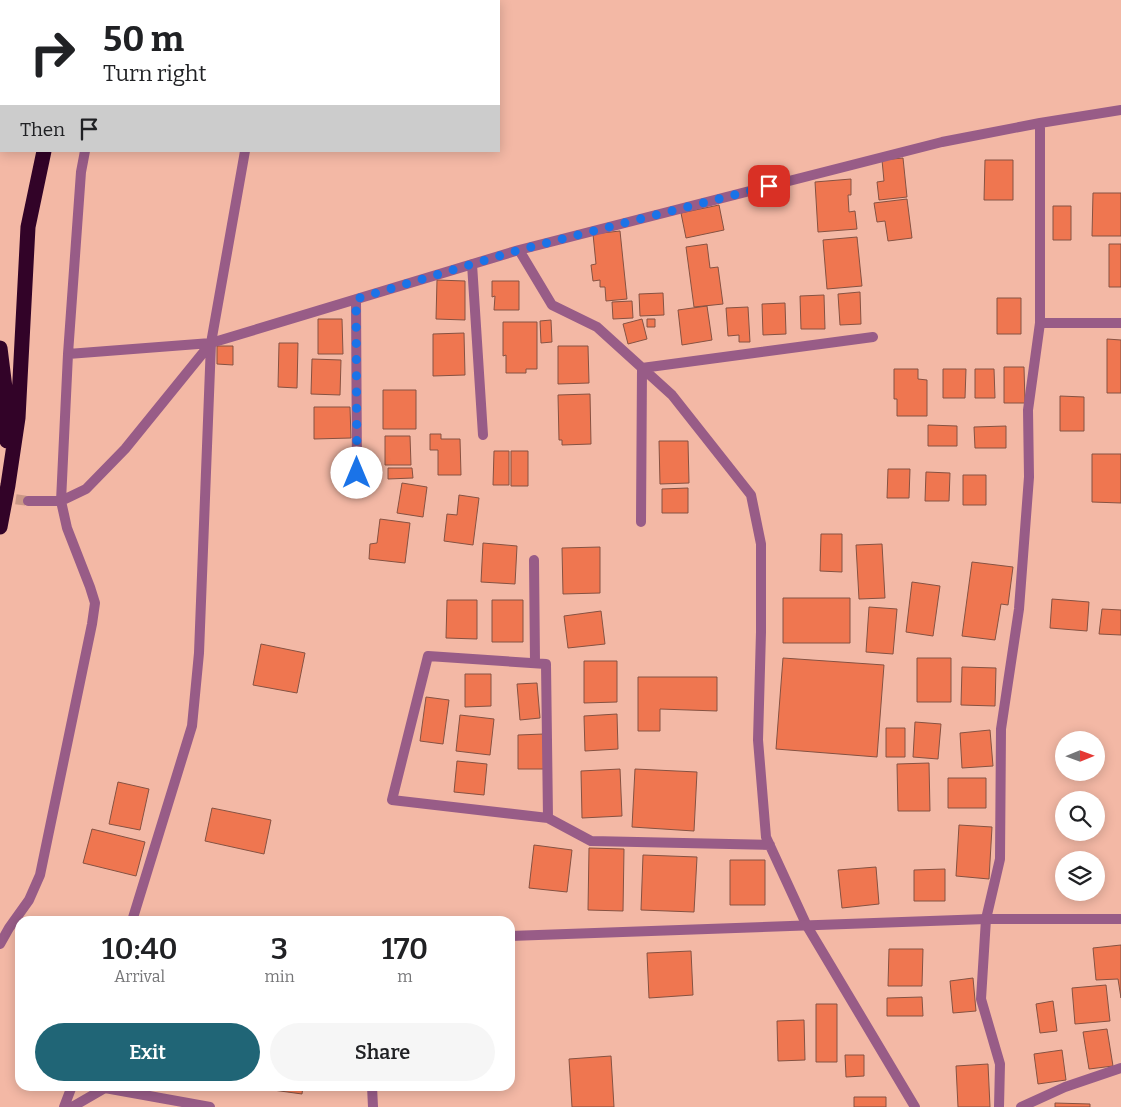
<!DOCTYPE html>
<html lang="en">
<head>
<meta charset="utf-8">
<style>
	:root { --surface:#fff; --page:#f6f6f6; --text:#202124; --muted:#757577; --accent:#206576 }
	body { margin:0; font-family:Bitter,serif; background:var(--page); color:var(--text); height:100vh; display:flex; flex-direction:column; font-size:19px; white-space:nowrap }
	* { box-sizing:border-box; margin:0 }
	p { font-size:16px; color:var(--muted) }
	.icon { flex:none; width:28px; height:28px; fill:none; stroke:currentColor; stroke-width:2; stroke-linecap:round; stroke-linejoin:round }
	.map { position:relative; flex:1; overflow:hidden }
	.panel { position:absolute; left:15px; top:916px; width:500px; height:175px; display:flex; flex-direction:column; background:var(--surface); border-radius:15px; box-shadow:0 2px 12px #0003 }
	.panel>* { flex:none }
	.top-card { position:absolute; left:0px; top:0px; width:500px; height:152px; box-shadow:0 2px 12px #0003; background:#fff; color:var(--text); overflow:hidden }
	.needle { width:32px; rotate:89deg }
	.fabs { position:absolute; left:1055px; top:731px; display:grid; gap:10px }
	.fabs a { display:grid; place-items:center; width:50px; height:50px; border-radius:50%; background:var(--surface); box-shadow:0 2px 12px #0003; font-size:25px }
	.pin { position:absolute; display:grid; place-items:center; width:42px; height:42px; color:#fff; margin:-21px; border-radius:10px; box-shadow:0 2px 8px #0006 }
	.me { position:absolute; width:55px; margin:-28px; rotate:0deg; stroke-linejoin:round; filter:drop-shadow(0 0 4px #0008) }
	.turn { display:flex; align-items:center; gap:18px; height:105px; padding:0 20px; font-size:22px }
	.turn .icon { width:65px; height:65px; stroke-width:2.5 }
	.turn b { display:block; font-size:35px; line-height:42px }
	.then { display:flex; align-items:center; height:48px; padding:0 20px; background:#0003; gap:10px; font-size:19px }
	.eta { display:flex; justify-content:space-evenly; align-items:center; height:85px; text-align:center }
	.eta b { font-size:30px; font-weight:600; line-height:35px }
	.cta { display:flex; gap:10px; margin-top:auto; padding:10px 20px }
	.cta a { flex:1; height:58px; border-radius:30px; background:var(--accent); color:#fff; font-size:20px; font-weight:600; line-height:58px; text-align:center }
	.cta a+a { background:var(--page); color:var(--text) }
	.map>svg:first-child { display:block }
	.building { fill:#ef7650; stroke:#865242 }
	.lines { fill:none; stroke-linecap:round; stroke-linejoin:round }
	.minor-tunnel { stroke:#cb9887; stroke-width:10; stroke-dasharray:10 5; stroke-linecap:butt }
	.minor { stroke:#985c87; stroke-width:10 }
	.tertiary { stroke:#985c87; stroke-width:10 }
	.motorway { stroke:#320328; stroke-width:15 }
	.route { stroke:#1a73e8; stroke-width:9; stroke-dasharray:0 16.2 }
</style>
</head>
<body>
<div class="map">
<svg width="1121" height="1107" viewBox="0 0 1121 1107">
	<rect width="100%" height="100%" fill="#f3b8a5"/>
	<!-- building -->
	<path class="building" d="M903,158L907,197L879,200L877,182L884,181L882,160Z
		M985,160H1013V200H984Z
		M851,179V195H848L849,212L855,211L857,229L818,232L815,182Z
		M1093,193H1121V236H1092Z
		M907,199L912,238L888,241L885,221L877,222L874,203Z
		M719,205L724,230L686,238L681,213Z
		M1053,206H1071V240H1053Z
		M620,231L627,299L606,301L605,287H600V280L593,281L591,265L596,264L593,234Z
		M857,237L862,286L827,289L823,240Z
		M707,244L710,268L718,267L723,304L694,307L686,247Z
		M1109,244H1121V287H1109Z
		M437,280L465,281V320L436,319Z
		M492,281H519V310H494L495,296L492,297Z
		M860,292L861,324L840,325L838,294Z
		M663,293L664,315L640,316L639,294Z
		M824,295L825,329H801L800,296Z
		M997,298H1021V334H997Z
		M632,301L633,318L613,319L612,302Z
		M785,303L786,334L763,335L762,304Z
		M707,306L712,340L682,345L678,310Z
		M748,307L750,342H739V335L728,336L726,308Z
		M318,319H342L343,354H318Z
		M642,319L647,339L628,344L623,324Z
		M647,319H655V327H647Z
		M551,320L552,342L541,343L540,321Z
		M503,322H537V369H526V373H506V355L503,356Z
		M464,333L465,375L433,376V334Z
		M1107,339L1121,340V393H1107Z
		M279,343H298L297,388L278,387Z
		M217,346H233V365L217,364Z
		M558,346H588L589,383L558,384Z
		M312,359L341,360L340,395L311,394Z
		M1004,367H1024L1025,403H1004Z
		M894,369H918V379L927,380V416H897V399H894Z
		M943,369H966L965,398H943Z
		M975,369H994L995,398H975Z
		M383,390H416V429H383Z
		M590,394L591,444L562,445V440H559L558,395Z
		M1060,396L1084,397V431H1060Z
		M314,407H350L351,438L314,439Z
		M928,425L957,426V446H928Z
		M1006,426V448H975L974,427Z
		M430,434H441V439H460L461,475H438V450H430Z
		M385,436H410L411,465H385Z
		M659,441H688L689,483L660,484Z
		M494,451H509V485H493Z
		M511,451H528V486H511Z
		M1092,454H1121V503L1092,502Z
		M388,468H412L413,478L388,479Z
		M888,469H910L909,498H887Z
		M926,472L950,473L949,501H925Z
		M963,475H986V505H963Z
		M402,483L427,487L423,517L397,513Z
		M688,488V513H662V489Z
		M459,495L479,498L473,545L444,541L447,514L457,515Z
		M380,519L410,523L405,563L369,559L370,544L377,543Z
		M821,534H842V572L820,571Z
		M483,543L517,546L515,584L481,582Z
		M882,544L885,598L859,599L856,545Z
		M600,547V593L563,594L562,548Z
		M972,562L1013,567L1008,605L1001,604L995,640L962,636Z
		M912,582L940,586L933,636L906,632Z
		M783,598H850V643H783Z
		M1052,599L1089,602L1087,631L1050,628Z
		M447,600H477V639L446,638Z
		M492,600H523V642H492Z
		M869,607L897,609L893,654L866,652Z
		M1102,609L1121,610V635L1099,634Z
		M601,611L605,644L568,648L564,616Z
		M261,644L305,653L297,693L253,685Z
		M783,658L884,665L877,757L776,749Z
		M917,658H951V702H917Z
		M584,661H617V702L584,703Z
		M962,667L996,668L995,706L961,705Z
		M465,674H491V706L465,707Z
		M638,677H717V711L660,709V731H638Z
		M537,683L540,718L520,720L517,684Z
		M426,697L449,700L443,744L420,741Z
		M617,714L618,749L585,751L584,716Z
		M460,715L494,719L490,755L456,751Z
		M915,722L941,724L938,759L913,757Z
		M886,728H905V757H886Z
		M990,730L993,766L962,768L960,733Z
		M544,734V769H518V735Z
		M457,761L487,764L484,795L454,792Z
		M929,763L930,811H898L897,764Z
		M620,769L622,816L582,818L581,771Z
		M635,769L697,772L694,831L632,827Z
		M948,778H986V808H948Z
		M118,782L149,789L140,830L109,824Z
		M212,808L271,820L264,854L205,841Z
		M959,825L992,827L989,879L956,876Z
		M92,829L145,842L136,876L83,863Z
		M534,845L572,850L567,892L529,888Z
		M589,848L624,849L623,911L588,910Z
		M643,855L697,857L694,912L641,910Z
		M730,860H765V905H730Z
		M876,867L879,904L842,908L838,870Z
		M945,869V901H914V870Z
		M1121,945V998L1118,979L1096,980L1093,948Z
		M889,949H923L922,986H888Z
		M691,951L693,995L649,998L647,953Z
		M973,978L976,1011L953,1013L950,981Z
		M1106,985L1110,1021L1075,1024L1072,988Z
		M922,997L923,1016H887V998Z
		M1053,1001L1057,1031L1040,1033L1036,1004Z
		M816,1004H837V1062H816Z
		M804,1020L805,1060L778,1061L777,1021Z
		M1107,1029L1113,1066L1089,1069L1083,1032Z
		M1062,1050L1066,1080L1038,1084L1034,1054Z
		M845,1055H864V1076L846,1077Z
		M611,1056L614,1107H572L569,1059Z
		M988,1064L990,1107H958L956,1066Z
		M273,1086H303L302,1094L273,1090Z
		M854,1097H886V1107H854Z
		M1055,1103L1090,1104V1107H1055Z"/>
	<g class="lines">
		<!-- minor-tunnel -->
		<path class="minor-tunnel" d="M1,497L28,501"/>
		<!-- minor -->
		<path class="minor" d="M133,1L134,0
			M271,1V0
			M519,250L552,305L597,327L672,395L751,495L761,544V632L758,740L766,837L807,926L915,1107
			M472,264L483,435
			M356,299L357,473
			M1040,323H1121
			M68,354L211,343L519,250L942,142L1040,123L1121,110
			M28,501H61L86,489L125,449L211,343
			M641,522L642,368L873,337
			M534,560L535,663
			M548,818L546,664L428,656L392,800L548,818L591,841L770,845
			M132,921L192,726L199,653L211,343L245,151
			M0,944L9,928L29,900L40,875L92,624L95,603L90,587L67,528L61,501L68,354L81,172L85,151
			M64,1107L72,1086
			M72,1107L105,1088L210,1107
			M999,1107L1000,1064L981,999L986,919L1000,859L1001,729L1019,609L1029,477L1028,410L1040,323V123
			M1021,1107L1065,1087L1121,1068"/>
		<!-- tertiary -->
		<path class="tertiary" d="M510,936L986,919H1121
			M372,1086L373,1107"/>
		<!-- motorway -->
		<path class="motorway" d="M83,1L84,0
			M0,348L5,388L7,441
			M0,527L8,485L18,418L28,227L44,151"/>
	</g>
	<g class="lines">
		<!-- route -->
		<path class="route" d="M357,473L356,299L519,250L769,186"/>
	</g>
</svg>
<div class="fabs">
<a><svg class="needle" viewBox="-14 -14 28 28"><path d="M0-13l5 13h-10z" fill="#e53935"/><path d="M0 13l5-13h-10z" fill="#757577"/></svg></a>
<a><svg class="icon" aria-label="search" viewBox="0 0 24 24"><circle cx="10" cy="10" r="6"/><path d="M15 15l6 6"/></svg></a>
<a><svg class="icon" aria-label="layers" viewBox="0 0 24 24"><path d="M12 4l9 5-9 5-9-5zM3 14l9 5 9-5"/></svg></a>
</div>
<div class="pin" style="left:769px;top:186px;background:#d93025"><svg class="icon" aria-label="arrive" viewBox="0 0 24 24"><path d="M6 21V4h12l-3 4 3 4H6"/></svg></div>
<svg class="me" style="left:357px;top:473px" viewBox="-20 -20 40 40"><circle r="19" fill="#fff"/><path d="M0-13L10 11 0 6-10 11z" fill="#1a73e8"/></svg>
<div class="top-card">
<div class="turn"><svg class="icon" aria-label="right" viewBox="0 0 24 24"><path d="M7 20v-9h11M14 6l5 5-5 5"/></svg><div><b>50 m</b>Turn right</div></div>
<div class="then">Then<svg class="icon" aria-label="arrive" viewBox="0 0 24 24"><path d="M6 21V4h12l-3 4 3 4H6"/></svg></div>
</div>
<section class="panel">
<div class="eta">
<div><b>10:40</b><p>Arrival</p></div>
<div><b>3</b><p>min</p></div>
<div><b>170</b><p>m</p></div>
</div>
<div class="cta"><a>Exit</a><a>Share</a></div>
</section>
</div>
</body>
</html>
